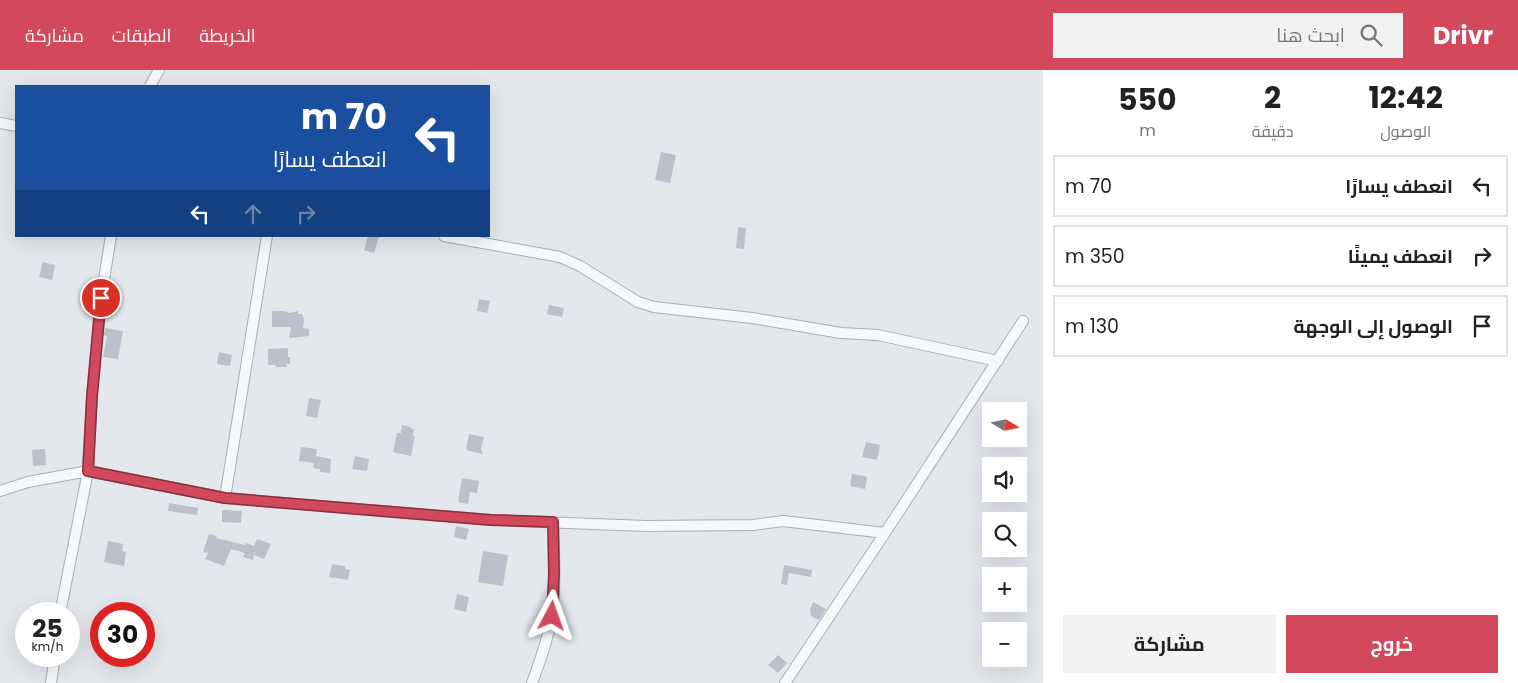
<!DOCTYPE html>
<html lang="ar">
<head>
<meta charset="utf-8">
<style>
	:root { --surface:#fff; --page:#f2f2f2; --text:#222; --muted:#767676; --line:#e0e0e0; --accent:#d1495b }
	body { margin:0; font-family:Poppins,Cairo,sans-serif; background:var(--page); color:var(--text); direction:rtl; height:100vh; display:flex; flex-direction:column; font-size:19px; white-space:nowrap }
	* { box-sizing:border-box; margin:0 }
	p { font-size:16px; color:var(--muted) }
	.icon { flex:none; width:28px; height:28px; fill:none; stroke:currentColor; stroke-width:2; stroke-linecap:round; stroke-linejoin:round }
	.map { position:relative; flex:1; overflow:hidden; direction:ltr }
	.side { display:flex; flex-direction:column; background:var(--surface); width:475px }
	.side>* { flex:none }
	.hud { position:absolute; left:15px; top:15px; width:475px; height:152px; border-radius:0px; box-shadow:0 5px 20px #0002; direction:rtl; background:#1a4fa0; color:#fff; overflow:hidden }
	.needle { width:32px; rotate:100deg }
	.buttons { position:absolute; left:982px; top:332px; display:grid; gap:10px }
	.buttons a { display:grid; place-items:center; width:45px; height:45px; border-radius:0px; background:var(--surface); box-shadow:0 5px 20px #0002; font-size:25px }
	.speed { position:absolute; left:15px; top:532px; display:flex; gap:10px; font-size:25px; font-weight:700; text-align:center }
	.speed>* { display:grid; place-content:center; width:65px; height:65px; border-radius:50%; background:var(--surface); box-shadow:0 5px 20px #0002; line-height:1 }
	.speed small { font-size:12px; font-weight:400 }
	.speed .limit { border:8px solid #d22; background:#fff; color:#111 }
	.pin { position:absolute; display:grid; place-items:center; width:42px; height:42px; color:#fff; margin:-21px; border:2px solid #fff; border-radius:50%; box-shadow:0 1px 5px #0007 }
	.me { position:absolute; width:55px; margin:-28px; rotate:4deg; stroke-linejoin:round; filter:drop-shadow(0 0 4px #0008) }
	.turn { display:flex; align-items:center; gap:18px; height:105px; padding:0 20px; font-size:22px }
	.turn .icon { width:65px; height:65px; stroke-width:2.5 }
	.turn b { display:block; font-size:35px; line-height:42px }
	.lanes { display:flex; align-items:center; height:48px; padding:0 20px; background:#0003; justify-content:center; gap:25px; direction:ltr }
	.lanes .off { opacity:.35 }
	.eta { display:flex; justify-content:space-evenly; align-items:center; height:85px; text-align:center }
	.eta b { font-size:30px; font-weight:700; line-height:35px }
	.button { display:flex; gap:10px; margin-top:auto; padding:10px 20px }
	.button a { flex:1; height:58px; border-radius:0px; background:var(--accent); color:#fff; font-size:20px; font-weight:700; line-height:58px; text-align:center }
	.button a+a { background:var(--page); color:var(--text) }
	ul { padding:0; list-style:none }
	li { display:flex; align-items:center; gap:15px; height:62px; margin:0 10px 8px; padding:0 10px; border:2px solid var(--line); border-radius:0px }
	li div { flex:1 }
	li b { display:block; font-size:19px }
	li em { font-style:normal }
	header { display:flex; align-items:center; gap:30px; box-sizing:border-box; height:70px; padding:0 25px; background:var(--accent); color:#fff }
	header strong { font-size:24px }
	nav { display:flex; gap:28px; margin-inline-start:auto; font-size:18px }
	.search { width:350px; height:45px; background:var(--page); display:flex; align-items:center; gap:12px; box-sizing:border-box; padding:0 18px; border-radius:0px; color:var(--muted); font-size:19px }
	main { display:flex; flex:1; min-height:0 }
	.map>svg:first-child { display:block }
	.building { fill:#bbc0ca }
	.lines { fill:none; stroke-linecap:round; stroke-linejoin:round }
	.street-casing { stroke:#a9aeb7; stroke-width:12 }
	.street { stroke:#f7f8fa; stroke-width:10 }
	.route-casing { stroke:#882f3b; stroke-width:12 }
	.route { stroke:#d1495b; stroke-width:9 }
</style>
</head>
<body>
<header>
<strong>Drivr</strong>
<div class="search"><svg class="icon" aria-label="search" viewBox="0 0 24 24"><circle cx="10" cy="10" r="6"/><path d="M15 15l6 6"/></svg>ابحث هنا</div>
<nav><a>الخريطة</a><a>الطبقات</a><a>مشاركة</a></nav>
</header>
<main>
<section class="side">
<div class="eta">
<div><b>12:42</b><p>الوصول</p></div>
<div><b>2</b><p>دقيقة</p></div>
<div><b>550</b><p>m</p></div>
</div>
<ul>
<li><svg class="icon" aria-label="left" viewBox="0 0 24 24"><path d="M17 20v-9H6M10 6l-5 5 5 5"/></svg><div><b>انعطف يسارًا</b></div><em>70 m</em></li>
<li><svg class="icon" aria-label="right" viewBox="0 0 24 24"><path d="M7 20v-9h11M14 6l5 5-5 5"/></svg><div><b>انعطف يمينًا</b></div><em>350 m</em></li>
<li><svg class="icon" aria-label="arrive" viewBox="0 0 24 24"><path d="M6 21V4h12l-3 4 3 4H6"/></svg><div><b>الوصول إلى الوجهة</b></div><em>130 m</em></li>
</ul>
<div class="button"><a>خروج</a><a>مشاركة</a></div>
</section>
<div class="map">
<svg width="1043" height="613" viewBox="0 0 1043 613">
	<rect width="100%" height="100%" fill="#e4e7ec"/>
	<!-- building -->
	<path class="building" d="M661,82L676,85L670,113L655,110Z
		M738,157L746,158L744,179L736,178Z
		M368,166H379L374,183L364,180Z
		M43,192L55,195L52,210L39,207Z
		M479,229L490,231L487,243L477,241Z
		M549,235L564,238L562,247L547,244Z
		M272,241H283L290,243L298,241V244H302L304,249L303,258L309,259V266L289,268L291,257H272Z
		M105,258L123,261L118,289L103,287L107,266L104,265Z
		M288,278V287H290V294H286L287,297H276L275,295H268V279Z
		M219,282L232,285L230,296L217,294Z
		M309,328L321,330L317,348L306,346Z
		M402,355L411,357V359H414L413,366H415L411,386L393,382L397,363H401Z
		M469,364L484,367L481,379L483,384L466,380Z
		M866,372L880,375L877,390L862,387Z
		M301,377L317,379L316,386L331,389L330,403L320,402V399L313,398L314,393L299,391Z
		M45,379L46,395L33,396L32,380Z
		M355,386L369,389L367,401L352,399Z
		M852,404L865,406L867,408L865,419L850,416Z
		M462,408L479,411L477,423L470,422L468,434L458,432Z
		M169,433L198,438L197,445L168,441Z
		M222,440L242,441L241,453L222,452Z
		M456,456L469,459L466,470L454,467Z
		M209,464L217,466L216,468L245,475L246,473L254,476L257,469L271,474L264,489L254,485L253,490L243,487L245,483L231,479L224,496L205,489L208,483L203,482Z
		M108,471L123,474L122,481L126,482L124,496L104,492Z
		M483,481L508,485L503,516L478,512Z
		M332,494L345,496V499L350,500L348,510L329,507Z
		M784,495L812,500L811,507L789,503L787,515L781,514Z
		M457,524L469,527L466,542L454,539Z
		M813,532L826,539L819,550L811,546L810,540Z
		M778,585L787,593L778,603L768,595Z"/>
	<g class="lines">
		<!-- street casing -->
		<g class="street-casing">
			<path id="street" d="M150,16L159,0
				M0,53L16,56
				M444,166L560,187L580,196L638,232L654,237L752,248L841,263L878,265L998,291
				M0,421L28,412L88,401L225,428L368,440L491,450L646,456L753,455L783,451L885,463
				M225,428L267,166
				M60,544L88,401L92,326L101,228L111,166
				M51,613L55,586
				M532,613C540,591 548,569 552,546C556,515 554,483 553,452
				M785,613L885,463L1023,251"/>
		</g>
		<!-- street -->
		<use href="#street" class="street"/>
	</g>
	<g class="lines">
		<!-- route casing -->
		<g class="route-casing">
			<path id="route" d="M101,228L92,326L88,401L225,428L491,450L553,452L554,504L552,546"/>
		</g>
		<!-- route -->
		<use href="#route" class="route"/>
	</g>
</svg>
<div class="buttons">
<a><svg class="needle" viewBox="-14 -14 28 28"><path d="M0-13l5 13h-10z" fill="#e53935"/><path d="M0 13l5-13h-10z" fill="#767676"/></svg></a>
<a><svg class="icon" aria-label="sound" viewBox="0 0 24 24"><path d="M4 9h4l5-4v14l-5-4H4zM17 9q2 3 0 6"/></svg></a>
<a><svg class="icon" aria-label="search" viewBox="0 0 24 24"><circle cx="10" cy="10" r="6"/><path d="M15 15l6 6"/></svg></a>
<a>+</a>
<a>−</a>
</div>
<div class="speed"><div>25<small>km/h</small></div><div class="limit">30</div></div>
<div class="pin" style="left:101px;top:228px;background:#d93025"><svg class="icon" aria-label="arrive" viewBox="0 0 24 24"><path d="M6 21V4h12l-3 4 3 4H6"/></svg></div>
<svg class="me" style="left:552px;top:546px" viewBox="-20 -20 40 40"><path d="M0-17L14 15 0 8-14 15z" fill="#d1495b" stroke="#fff" stroke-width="4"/></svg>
<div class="hud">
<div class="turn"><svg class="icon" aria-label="left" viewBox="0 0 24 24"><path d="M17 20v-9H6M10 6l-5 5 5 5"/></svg><div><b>70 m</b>انعطف يسارًا</div></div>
<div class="lanes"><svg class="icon" aria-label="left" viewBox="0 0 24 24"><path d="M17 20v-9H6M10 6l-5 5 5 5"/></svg><svg class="icon off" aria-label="ahead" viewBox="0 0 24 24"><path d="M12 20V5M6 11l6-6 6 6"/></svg><svg class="icon off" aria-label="right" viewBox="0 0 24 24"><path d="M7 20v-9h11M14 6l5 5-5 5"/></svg></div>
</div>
</div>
</main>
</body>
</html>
